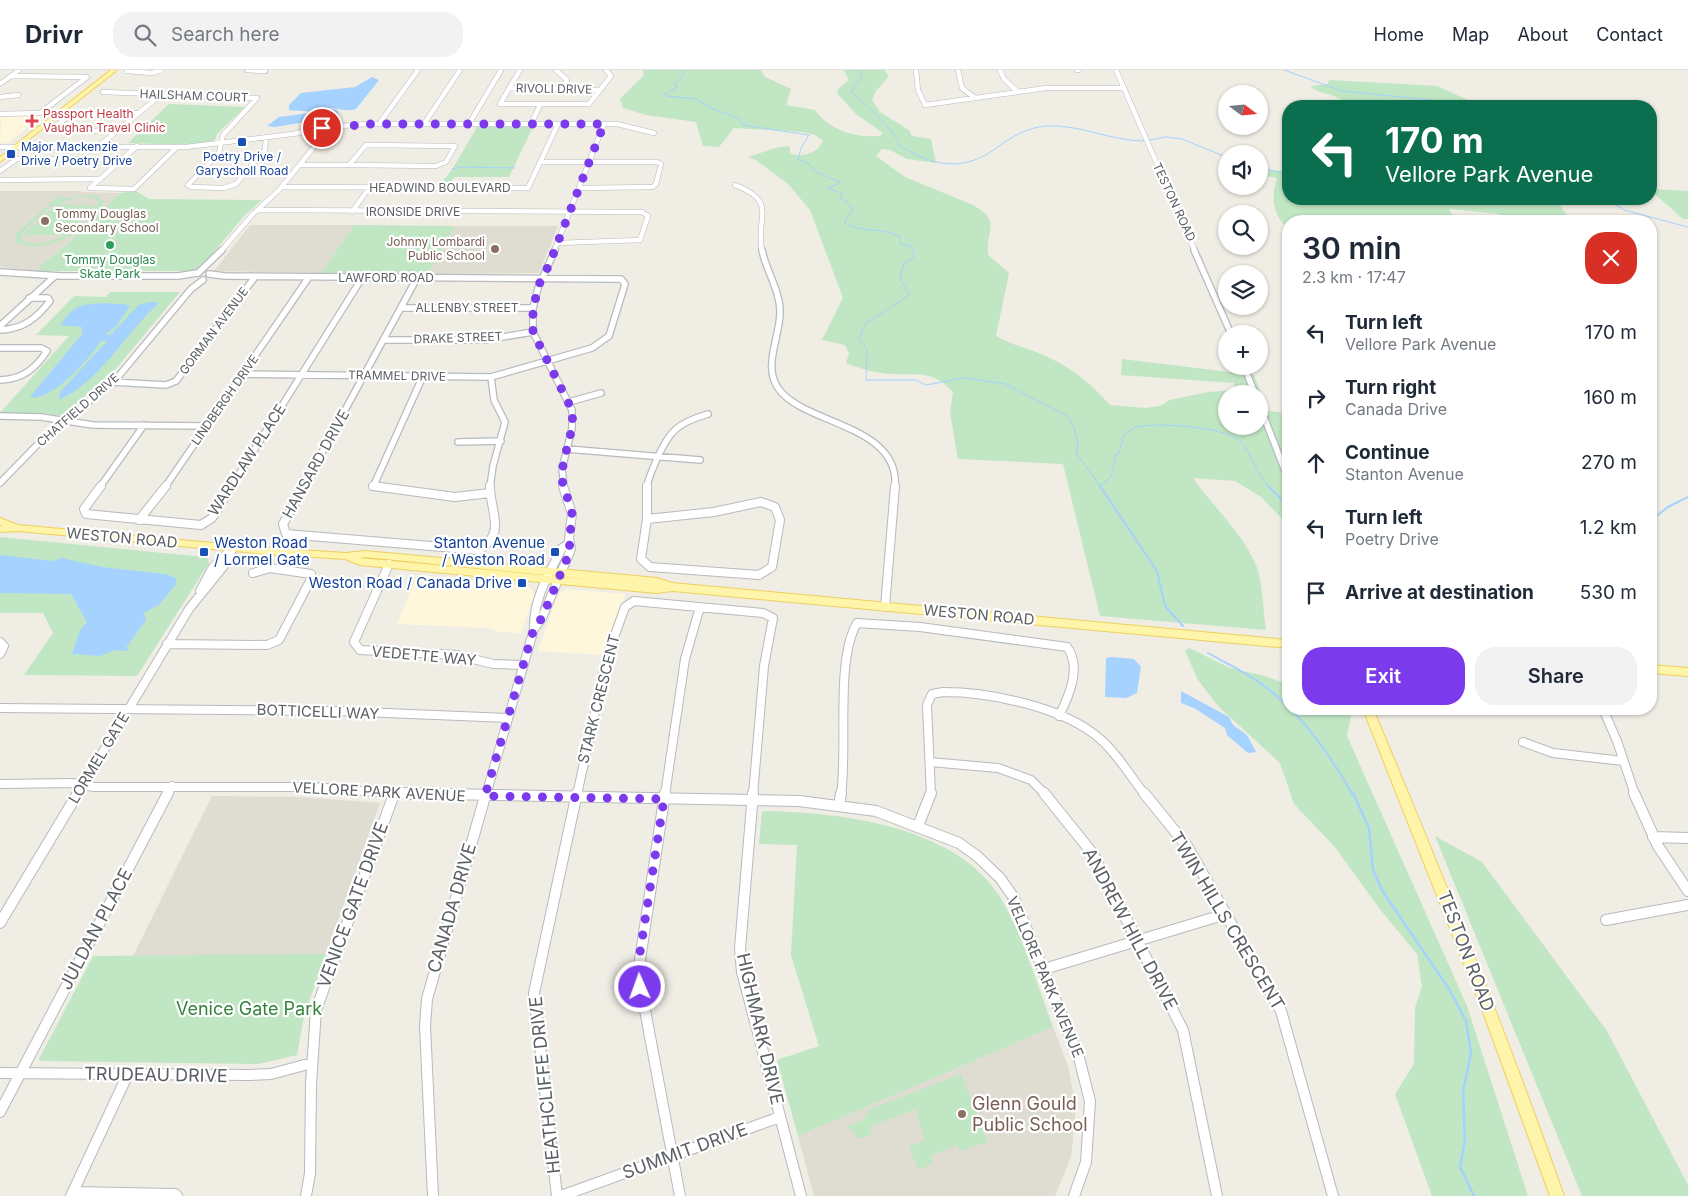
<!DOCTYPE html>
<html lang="en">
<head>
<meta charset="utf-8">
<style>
	:root { --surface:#fff; --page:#f2f2f3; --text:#1f2937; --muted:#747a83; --line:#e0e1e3; --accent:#7c3aed }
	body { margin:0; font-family:Inter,sans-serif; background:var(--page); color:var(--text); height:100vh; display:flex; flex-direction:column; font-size:19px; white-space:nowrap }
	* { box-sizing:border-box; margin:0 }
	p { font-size:16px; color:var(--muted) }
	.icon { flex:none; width:28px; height:28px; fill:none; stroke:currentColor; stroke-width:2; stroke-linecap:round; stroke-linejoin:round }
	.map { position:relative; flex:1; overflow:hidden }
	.sheet { position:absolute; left:1282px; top:145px; width:375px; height:500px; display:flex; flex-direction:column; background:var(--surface); border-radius:20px; box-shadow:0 1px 4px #0004 }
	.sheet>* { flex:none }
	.banner { position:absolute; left:1282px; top:30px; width:375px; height:105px; border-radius:20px; box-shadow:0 1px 4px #0004; background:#0b6e4f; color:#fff; overflow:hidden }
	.needle { width:32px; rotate:106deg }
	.tools { position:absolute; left:1218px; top:15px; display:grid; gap:10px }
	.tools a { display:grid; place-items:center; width:50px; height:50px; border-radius:50%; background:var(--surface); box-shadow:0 1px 4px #0004; font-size:25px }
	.pin { position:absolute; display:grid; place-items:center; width:42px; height:42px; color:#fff; margin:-21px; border:2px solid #fff; border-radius:50%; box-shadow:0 1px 5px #0007 }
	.me { position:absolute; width:55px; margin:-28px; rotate:358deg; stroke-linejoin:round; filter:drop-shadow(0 0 4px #0008) }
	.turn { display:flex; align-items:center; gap:18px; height:105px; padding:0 20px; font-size:22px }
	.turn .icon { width:65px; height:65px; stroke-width:2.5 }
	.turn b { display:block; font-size:35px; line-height:42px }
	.round { display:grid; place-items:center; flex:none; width:52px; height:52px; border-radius:20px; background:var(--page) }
	.head { display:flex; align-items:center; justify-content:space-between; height:85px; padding:0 20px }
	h1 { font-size:30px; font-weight:600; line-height:38px }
	.cta { display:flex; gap:10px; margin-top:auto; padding:10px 20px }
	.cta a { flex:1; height:58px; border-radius:20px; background:var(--accent); color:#fff; font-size:20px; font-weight:600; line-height:58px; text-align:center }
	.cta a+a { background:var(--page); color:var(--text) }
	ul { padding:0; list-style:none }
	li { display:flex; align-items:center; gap:15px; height:65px; padding:0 20px }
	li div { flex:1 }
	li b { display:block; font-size:19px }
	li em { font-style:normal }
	header { display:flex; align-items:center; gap:30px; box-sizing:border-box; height:70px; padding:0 25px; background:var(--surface); border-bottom:1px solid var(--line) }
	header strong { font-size:24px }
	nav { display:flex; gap:28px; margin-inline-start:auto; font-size:18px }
	.search { width:350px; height:45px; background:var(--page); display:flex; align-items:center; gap:12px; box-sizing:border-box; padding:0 18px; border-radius:20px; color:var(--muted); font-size:19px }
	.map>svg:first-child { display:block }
	.commercial { fill:#fef7db }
	.education { fill:#dfdcd2 }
	.green { fill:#c1e6c3; fill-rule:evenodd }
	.water { fill:#a5d2fe }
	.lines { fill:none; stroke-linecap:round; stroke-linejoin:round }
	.stream-far2 { stroke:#a5d2fe; stroke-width:1 }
	.stream-far1 { stroke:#a5d2fe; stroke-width:2 }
	.stream { stroke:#a5d2fe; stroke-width:2.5 }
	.minor-far3-casing { stroke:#b7babe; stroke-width:5.5 }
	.minor-far2-casing { stroke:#b7babe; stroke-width:8 }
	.minor-far1-casing { stroke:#b7babe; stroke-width:10 }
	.minor-casing { stroke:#b7babe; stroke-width:12 }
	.major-casing { stroke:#f0cf5c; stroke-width:2 }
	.minor-far3 { stroke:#fff; stroke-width:4.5 }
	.minor-far2 { stroke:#fff; stroke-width:5.5 }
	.minor-far1 { stroke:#fff; stroke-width:8 }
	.minor { stroke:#fff; stroke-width:10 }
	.major { fill:#fef5aa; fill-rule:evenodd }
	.route { stroke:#7c3aed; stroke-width:9; stroke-dasharray:0 16.2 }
	.health-dot { fill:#e0444e; stroke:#fff; stroke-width:2 }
	.transit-dot { fill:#1a4fb4; stroke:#fff; stroke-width:2 }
	.education-dot { fill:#8d6e63; stroke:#fff; stroke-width:2 }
	.leisure-dot { fill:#2e9e5b; stroke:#fff; stroke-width:2 }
	.labels { text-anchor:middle; stroke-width:4.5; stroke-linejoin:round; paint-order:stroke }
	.far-street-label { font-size:12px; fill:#5c6065; stroke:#fff }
	.far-health-label { font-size:12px; fill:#be3a42; stroke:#fff; text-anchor:start }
	.far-transit-label { font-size:12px; fill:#164399; stroke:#fff; text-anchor:start }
	.far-education-label { font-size:12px; fill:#785e54; stroke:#fff; text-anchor:start }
	.far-leisure-label { font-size:12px; fill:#27864d; stroke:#fff }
	.street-label { font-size:15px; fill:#5c6065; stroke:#fff }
	.transit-label { font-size:15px; fill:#164399; stroke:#fff; text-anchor:end }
	.near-street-label { font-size:18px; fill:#5c6065; stroke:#fff }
	.near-park-label { font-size:18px; fill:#35833e; stroke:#fff }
	.near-education-label { font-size:18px; fill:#785e54; stroke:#fff; text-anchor:start }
</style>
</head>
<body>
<header>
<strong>Drivr</strong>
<div class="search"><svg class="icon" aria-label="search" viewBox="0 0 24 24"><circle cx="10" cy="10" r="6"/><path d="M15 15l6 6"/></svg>Search here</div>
<nav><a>Home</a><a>Map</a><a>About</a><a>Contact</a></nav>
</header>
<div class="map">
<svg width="1688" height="1126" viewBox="0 0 1688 1126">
	<rect width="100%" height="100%" fill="#efede4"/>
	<!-- commercial -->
	<path class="commercial" d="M1,46H42L8,73L0,74Z
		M417,505L527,516L533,520L534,526L521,563L499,562L487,558L397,554Z
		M566,519L625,524L603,585L538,581L557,526Z"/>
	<!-- education -->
	<path class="education" d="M0,121H82L81,122L120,123L61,180L40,195L39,201L0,197Z
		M250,155H354L321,203L214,201Z
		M455,156H558L539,203L428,204Z
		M212,726L300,727L380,733L326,884L133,886Z
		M1053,957L1068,996L1076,1037L1071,1087L1055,1126H814L798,1066Z"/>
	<!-- green -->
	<path class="green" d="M643,0H761L765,7L791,19L786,35L815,40C829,60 855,68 880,66L883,63L856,44L837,23L838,19L849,10L844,0H884L889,6L876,21L872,30L880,42L909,60L912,66L931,69L936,93L907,89L890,80L882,79L876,86L905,107L973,135C1003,152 985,160 988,185L1009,203L996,266C1008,273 1019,276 1031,280C1065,293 1086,308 1110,335L1145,338L1160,336L1170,330L1208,322L1234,320V313L1121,305L1122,289L1254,305L1268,341L1289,343V456L1261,427L1235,411L1193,408C1213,437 1242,462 1256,495C1263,511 1263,542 1266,560L1100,546L1063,394L958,389L950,342L953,322C933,300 919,305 892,304C878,304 858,298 846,293L849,283L845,275L822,270L843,228L810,140L788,114L756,90L748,87L775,78L789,76L791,84C803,87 817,84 823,71L815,65L803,62L734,58L719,77L703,76L696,52L646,45L623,38L620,29L644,5ZM1226,324H1259V356H1226Z
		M1329,10L1437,16L1481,36L1347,35C1338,23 1322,26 1310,16L1328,14Z
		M169,34L245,37L217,64L214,73L189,75L128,73Z
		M477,57H533L509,107H455L447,116H439L453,98Z
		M1259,100L1289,101V129H1555L1571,151H1512L1499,144L1449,139L1456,151H1289V159C1272,146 1271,126 1277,108L1265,106Z
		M1651,119L1688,121V149H1683L1651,121Z
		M136,121L149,129L262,130L244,146L200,199L195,201H39L40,195L61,180L120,123Z
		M90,125L97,126L104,132L102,136C93,145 84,155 74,163C60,174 29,182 14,171L17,163L58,126H62L60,129ZM79,127L95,128L98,134C88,155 44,185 21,169L22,163L51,136Z
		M57,134L96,135L64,165H23Z
		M354,155L455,156L428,204L321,203Z
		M110,222H180L114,301L63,346L44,343H0L69,266L36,265L74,226L106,227Z
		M0,467L204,487L208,489L209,493L137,606L24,605L53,563L43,543H0Z
		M1189,578L1230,598L1265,606L1289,615V639H1344L1351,646L1347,666L1467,936L1528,1126H1432L1395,1024L1414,994L1415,938L1422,917L1417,884L1379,838L1334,776L1294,734L1280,693L1217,635L1198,610L1185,581Z
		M762,741C838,742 952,755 998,824C1021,859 1038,917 1053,957L798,1066L777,990L819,976L791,885L797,775L759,774Z
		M1435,766L1482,792L1607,961L1688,1115V1126H1582Z
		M326,884L304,946L297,985L258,994L40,991L39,989L93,886Z
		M961,1004L988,1072L960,1081L957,1075L930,1086L933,1093L918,1100L909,1077L925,1070L915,1039L870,1057L872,1065L858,1069L853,1061L846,1057L863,1050L868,1040Z"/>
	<!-- water -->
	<path class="water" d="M372,7L379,10L356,39C346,43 335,36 324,38L337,40L339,44L330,48L275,57L267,56L279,47L317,42L289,40V35L301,23L355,17Z
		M149,232L159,233C125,263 101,311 59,330L60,322L107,271H101C90,288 52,332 30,327L82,264V257L60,255C65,249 70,242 76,238C84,232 120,232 130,236L116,256L106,264L110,265L139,235Z
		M0,485L52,491L62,488L102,497L165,504L176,508V514L160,534L144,543L146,550L126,578L131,581L115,580L100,586L72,584L80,560L87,552L71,524L0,523Z
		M1112,587L1134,589L1141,597L1137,623L1126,628L1105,627L1106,588Z
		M1181,621L1229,647L1233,655L1247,665L1256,682L1248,683L1227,665L1225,658L1194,638L1181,633Z"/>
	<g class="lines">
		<!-- stream-far2 -->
		<path class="stream-far2" d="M683,0V5L674,15L677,17L665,24L667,26L696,29L713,39L739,48L742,54L749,56L809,65L801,78L798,89L809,94L816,102L840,112L828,119L842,123L840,128L846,131L853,140L845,150L846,154C863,163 883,157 900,167L901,174L911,176L914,183L913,188L904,193L900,208L909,225L865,254L859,269L867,280L866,310H916L926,315L964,308L1006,314L1067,346L1074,357L1078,373L1076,383L1101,417
			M860,0L862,6L851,22C862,31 899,63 899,76C933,95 961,103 995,79C1012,67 1025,58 1046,56C1079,54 1111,71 1144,71
			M1284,0L1342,21L1431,30L1449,36
			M1150,70L1166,67L1182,69L1226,87
			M1259,97L1289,105
			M452,99L463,97L515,98
			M1608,129L1624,140L1688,157
			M1099,415C1114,410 1114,399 1115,385L1119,383L1124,365C1128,362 1133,358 1137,357C1157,352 1226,357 1240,371C1253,384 1256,404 1269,417"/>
		<!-- stream-far1 -->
		<path class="stream-far1" d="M1100,416L1157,501L1165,536L1183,556
			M1268,416L1288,436
			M1651,450L1668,437L1688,427
			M1208,583C1227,594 1250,604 1267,618C1304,647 1330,685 1353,725"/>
		<!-- stream -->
		<path class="stream" d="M1353,723L1369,758L1373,800L1383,822L1449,919L1466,951L1471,983L1463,1022L1465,1070L1460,1097L1474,1126"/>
		<!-- minor-far3 casing -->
		<g class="minor-far3-casing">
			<path id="minor-far3" d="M247,0L265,1
				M520,0L500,34H589L611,6L606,0
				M556,0L567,10L563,18
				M916,0L918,20L925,35L1046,18H1124
				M958,0L962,18L975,28
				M1000,0L1004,9L1017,21
				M1077,0H1079
				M1116,0L1195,181
				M127,1L152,3L161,0
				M0,14L19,0
				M509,18L599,20
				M103,22L257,28L223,65L219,83L188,115L191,117L224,118L236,114L265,80L266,67
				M0,27L18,25
				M0,44L40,43L87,7L11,6
				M379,54L418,0
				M424,54L460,0
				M469,54L501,0
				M531,54L540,35
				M115,61H55L51,59L72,44L137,43
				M296,63L328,57L367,54H617L654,63
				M100,75L162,24
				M366,75L455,76L446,92L436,96L349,95Z
				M137,76L90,118L134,119L177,77
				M0,77H186L300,63
				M541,92H657L661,94L656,114L653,117L580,118
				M300,95H349
				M0,101L17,89H121
				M0,110L99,109
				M735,115C779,132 755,147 762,181
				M282,117L528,118L558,54
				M257,140L642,142L648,146L640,170L558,173
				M352,142L369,118
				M221,181L252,145L279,120L314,77V59
				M554,181L604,54"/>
		</g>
		<!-- minor-far2 casing -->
		<g class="minor-far2-casing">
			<path id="minor-far2" d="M555,180L538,218L533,238V262L572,340V358L562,399L564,417
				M762,180C766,201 780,220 780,242C780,269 760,300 782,323C812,355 900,357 895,417
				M1194,180L1231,264
				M0,202L61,206H178L197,203
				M198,203L222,180
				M209,204L225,206L621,209L625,214L609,266L592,278L491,307L243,304
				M401,238H533
				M0,256L55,206
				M0,260C23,259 36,249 50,231L48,228H29
				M383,270H484L533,262
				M0,278H41L47,281C35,299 23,309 0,310
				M1244,296L1255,324
				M112,312L166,315L176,311L255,207
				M569,332L601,323
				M1259,334L1289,411
				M0,346L41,347L93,355L207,356
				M458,372L501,371
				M567,379L700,390
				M0,413L38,374L117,308L191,219L203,210
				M100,417L144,355
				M165,417L309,207
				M231,417L362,208
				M303,417L417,208
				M373,417L423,306
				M490,417L493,396L505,352L494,330L491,307
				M647,417C648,408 653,399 656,391C669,361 677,353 708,344"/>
		</g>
		<!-- minor-far1 casing -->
		<g class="minor-far1-casing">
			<path id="minor-far1" d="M101,416L84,439L86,444L201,455L212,448L232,416
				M304,416L283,454L286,464L479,480C507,463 490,442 490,416
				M373,416L455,427L490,423
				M647,416V449
				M761,432L775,437L780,450L772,497L759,505L650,497L641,489L647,449L714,442Z
				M139,450L166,416
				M389,494L354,572L360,580L457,585L493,594L523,595
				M200,521L213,497L233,478
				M885,537L895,416
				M534,559C533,529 549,504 562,478L568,474
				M0,572L4,576L0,584
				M167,574L267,575L279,570L310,511L311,504L270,498L253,503
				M0,638L338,641L508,648
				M1603,639L1617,671L1635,725
				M1523,672L1553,683L1623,691
				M930,692L998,698L1031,710L1046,725
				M0,714L72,713L94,717H313L410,725
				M77,725L189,539L223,497L233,478
				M167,725L172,716
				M486,725L534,559L542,548L571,479L569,468L572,444L563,416
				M577,725L607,587L625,537L634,531L763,543L773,548L764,596L753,725
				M665,725L685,589L700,537
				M841,725C848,679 835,590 857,553L920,557L1067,577C1082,597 1069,626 1059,646
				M931,725L927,635L932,624L943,622C990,622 1063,637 1099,668C1117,683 1131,707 1145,725"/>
		</g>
		<!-- minor casing -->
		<g class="minor-casing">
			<path id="minor" d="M394,723L799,731L876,741L959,773L977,786L1000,808L1014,828L1079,988L1090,1031L1086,1092L1074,1126
				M665,723L638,903L680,1126
				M753,723L740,878L742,902L801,1126
				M1044,723L1093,784L1183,960L1217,1126
				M1144,723L1187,776L1281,941L1333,1126
				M1634,723L1658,776L1688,821
				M839,736L841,723
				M918,756L931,723
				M1653,767L1688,768
				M1606,850L1688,835
				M0,853L78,723
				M1044,899L1226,844
				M0,1003L249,1005L271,1004L312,993
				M0,1042L168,723
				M73,1122L175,1124L177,1126
				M71,1126L128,1004
				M306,1126L310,1103L311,1014L316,940L394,724
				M433,1126L425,956L427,929L486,723
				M557,1126L534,923L577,723
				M561,1126L780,1047"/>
		</g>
		<!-- major casing -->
		<g class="major-casing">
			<path id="major" d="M111,0H117L0,92V87Z
				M0,448L18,455L266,478L346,483L365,481L657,508L672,513L1289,570V578L673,521L656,523L360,495L345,489L266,484L18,461L0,462V456H3L0,455ZM365,487L605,511L360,488Z
				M1651,595L1688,598V606L1651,603Z
				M1363,639H1373C1441,800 1506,961 1564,1126H1550L1483,942Z"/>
		</g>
		<!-- minor-far3 -->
		<use href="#minor-far3" class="minor-far3"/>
		<!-- minor-far2 -->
		<use href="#minor-far2" class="minor-far2"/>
		<!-- minor-far1 -->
		<use href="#minor-far1" class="minor-far1"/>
		<!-- minor -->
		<use href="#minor" class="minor"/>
		<!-- major -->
		<use href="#major" class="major"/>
	</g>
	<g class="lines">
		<!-- route -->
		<path class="route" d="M322,58L372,54H604L549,195L540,212L533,238V262L572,340C575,364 562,384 562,408C563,422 573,435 572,449C572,459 566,470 571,479L542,548L534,558L485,726L664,729L639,889L640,917"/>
	</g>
	<!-- markers -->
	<path class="health-dot" d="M29.5 43.5h5v5h5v5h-5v5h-5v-5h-5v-5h5z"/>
	<g class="transit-dot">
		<rect x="237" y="67" width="10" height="10" rx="2.5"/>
		<rect x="6" y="79" width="10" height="10" rx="2.5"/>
		<rect x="199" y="477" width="10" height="10" rx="2.5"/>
		<rect x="550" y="477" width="10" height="10" rx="2.5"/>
		<rect x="517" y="508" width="10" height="10" rx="2.5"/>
	</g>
	<g class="education-dot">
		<circle cx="45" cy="151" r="5"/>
		<circle cx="495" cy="179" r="5"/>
		<circle cx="962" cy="1044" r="5"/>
	</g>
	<circle class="leisure-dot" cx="110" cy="175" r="5"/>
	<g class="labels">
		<!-- far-street labels -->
		<g class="far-street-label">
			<text transform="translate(554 19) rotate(1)" y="4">RIVOLI DRIVE</text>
			<text transform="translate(194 26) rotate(2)" y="4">HAILSHAM COURT</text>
			<text x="440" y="122">HEADWIND BOULEVARD</text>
			<text transform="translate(1174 132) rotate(65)" y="4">TESTON ROAD</text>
			<text x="413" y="146">IRONSIDE DRIVE</text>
			<text x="386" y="212">LAWFORD ROAD</text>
			<text x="467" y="242">ALLENBY STREET</text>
			<text transform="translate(214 261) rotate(-53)" y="4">GORMAN AVENUE</text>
			<text transform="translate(458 268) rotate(-2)" y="4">DRAKE STREET</text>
			<text transform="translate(397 306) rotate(1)" y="4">TRAMMEL DRIVE</text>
			<text transform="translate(225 330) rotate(-55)" y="4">LINDBERGH DRIVE</text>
			<text transform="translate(78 340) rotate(-41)" y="4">CHATFIELD DRIVE</text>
		</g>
		<!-- far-health labels -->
		<g class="far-health-label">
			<text x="43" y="48">Passport Health<tspan x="43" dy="14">Vaughan Travel Clinic</tspan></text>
		</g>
		<!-- far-transit labels -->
		<g class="far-transit-label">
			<text x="21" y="81">Major Mackenzie<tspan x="21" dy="14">Drive / Poetry Drive</tspan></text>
			<text x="242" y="91" text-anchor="middle">Poetry Drive /<tspan x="242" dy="14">Garyscholl Road</tspan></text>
		</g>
		<!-- far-education labels -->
		<g class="far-education-label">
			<text x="55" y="148">Tommy Douglas<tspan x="55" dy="14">Secondary School</tspan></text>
			<text x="485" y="176" text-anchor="end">Johnny Lombardi<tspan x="485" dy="14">Public School</tspan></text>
		</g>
		<!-- far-leisure labels -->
		<g class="far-leisure-label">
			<text x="110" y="194">Tommy Douglas<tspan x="110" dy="14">Skate Park</tspan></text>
		</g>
		<!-- street labels -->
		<g class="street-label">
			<text transform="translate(247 390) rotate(-57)" y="5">WARDLAW PLACE</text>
			<text transform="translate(316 394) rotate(-61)" y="5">HANSARD DRIVE</text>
			<text transform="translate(122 468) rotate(5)" y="5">WESTON ROAD</text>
			<text transform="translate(979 545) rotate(5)" y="5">WESTON ROAD</text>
			<text transform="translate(424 586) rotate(5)" y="5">VEDETTE WAY</text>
			<text transform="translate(599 629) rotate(-76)" y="5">STARK CRESCENT</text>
			<text transform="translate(318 642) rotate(2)" y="5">BOTTICELLI WAY</text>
			<text transform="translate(99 688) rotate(-59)" y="5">LORMEL GATE</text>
			<text transform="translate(379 722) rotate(3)" y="5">VELLORE PARK AVENUE</text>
			<text transform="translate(1045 907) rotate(67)" y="5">VELLORE PARK AVENUE</text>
		</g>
		<!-- transit labels -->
		<g class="transit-label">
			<text x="214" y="478" text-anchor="start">Weston Road<tspan x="214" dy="17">/ Lormel Gate</tspan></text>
			<text x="545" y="478">Stanton Avenue<tspan x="545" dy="17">/ Weston Road</tspan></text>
			<text x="512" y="518">Weston Road / Canada Drive</text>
		</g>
		<!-- near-street labels -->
		<g class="near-street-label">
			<text transform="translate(353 835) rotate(-70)" y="6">VENICE GATE DRIVE</text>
			<text transform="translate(452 838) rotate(-74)" y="6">CANADA DRIVE</text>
			<text transform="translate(1227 851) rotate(59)" y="6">TWIN HILLS CRESCENT</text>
			<text transform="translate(96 859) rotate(-62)" y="6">JULDAN PLACE</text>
			<text transform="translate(1130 859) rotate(62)" y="6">ANDREW HILL DRIVE</text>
			<text transform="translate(1466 881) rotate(69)" y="6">TESTON ROAD</text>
			<text transform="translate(760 959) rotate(77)" y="6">HIGHMARK DRIVE</text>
			<text transform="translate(156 1005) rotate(1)" y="6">TRUDEAU DRIVE</text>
			<text transform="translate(545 1015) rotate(-96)" y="6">HEATHCLIFFE DRIVE</text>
			<text transform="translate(685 1081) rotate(-20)" y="6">SUMMIT DRIVE</text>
		</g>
		<!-- near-park labels -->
		<g class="near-park-label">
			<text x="249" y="945">Venice Gate Park</text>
		</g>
		<!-- near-education labels -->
		<g class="near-education-label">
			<text x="972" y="1040">Glenn Gould<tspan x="972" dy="21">Public School</tspan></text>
		</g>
	</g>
</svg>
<div class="tools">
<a><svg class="needle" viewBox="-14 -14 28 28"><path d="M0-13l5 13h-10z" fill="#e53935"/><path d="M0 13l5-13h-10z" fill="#747a83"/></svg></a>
<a><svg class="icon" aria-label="sound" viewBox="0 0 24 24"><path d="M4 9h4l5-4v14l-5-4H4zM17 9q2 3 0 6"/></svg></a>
<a><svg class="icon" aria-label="search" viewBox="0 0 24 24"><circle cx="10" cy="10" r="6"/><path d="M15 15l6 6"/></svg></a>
<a><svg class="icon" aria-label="layers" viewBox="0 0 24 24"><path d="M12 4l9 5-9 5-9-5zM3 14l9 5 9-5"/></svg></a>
<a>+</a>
<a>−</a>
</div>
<div class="pin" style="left:322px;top:58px;background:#d93025"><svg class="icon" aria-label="arrive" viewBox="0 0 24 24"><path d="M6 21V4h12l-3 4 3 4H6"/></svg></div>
<svg class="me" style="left:640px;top:917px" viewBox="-20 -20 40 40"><circle r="17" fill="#7c3aed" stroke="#fff" stroke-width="3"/><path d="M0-11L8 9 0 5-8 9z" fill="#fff"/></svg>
<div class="banner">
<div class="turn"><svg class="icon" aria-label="left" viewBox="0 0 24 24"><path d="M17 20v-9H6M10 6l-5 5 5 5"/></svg><div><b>170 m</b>Vellore Park Avenue</div></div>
</div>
<section class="sheet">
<div class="head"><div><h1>30 min</h1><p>2.3 km · 17:47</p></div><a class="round" style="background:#d93025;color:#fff"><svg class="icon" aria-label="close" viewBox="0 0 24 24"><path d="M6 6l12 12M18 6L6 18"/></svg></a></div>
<ul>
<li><svg class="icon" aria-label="left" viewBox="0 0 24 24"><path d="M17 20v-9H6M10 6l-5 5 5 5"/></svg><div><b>Turn left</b><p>Vellore Park Avenue</p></div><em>170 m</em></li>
<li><svg class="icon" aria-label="right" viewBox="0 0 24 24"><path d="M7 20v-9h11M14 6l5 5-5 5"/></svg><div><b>Turn right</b><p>Canada Drive</p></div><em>160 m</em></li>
<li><svg class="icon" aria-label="ahead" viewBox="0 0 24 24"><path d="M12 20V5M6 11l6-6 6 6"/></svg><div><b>Continue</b><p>Stanton Avenue</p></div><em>270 m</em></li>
<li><svg class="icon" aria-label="left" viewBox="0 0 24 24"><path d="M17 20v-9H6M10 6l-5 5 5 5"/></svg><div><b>Turn left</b><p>Poetry Drive</p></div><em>1.2 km</em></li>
<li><svg class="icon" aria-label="arrive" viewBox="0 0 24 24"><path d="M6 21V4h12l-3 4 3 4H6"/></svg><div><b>Arrive at destination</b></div><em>530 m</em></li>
</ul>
<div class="cta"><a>Exit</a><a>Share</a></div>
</section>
</div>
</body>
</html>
